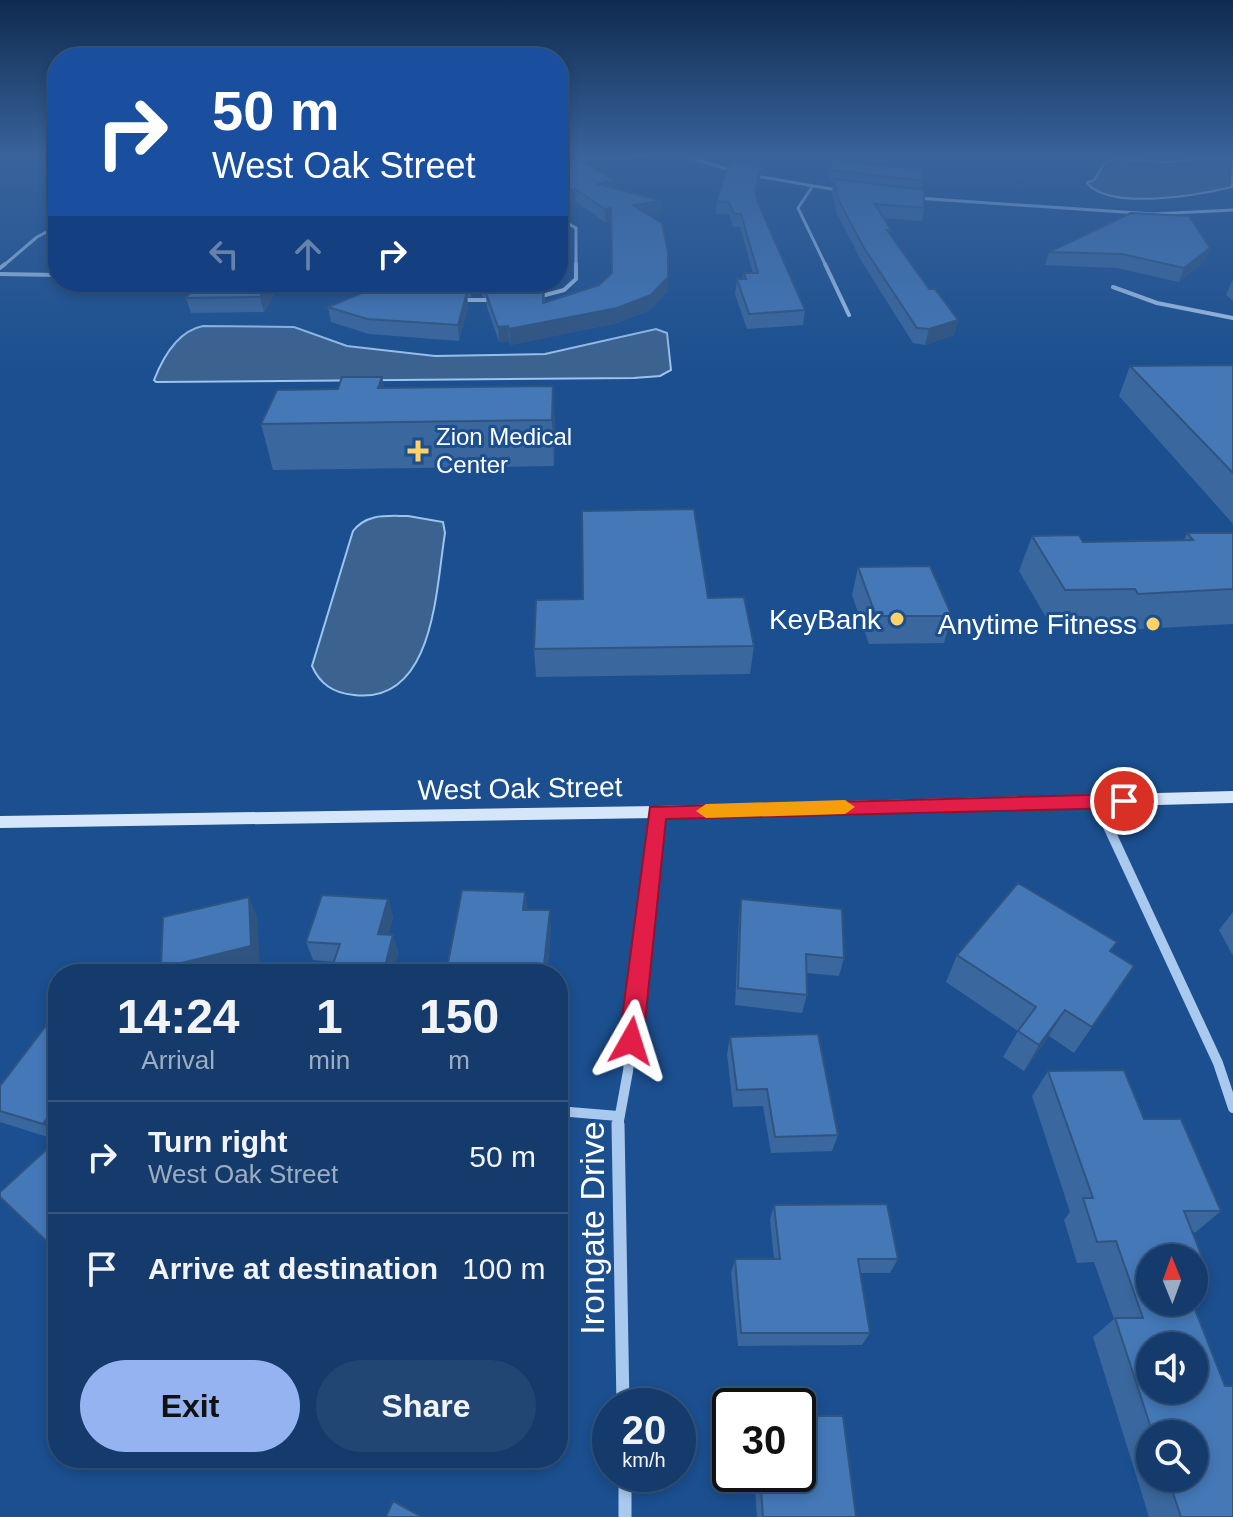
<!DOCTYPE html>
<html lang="en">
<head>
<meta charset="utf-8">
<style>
	:root { --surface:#143b6b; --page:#214673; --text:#f1f3f6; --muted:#9dadc1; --line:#33557e; --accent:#95b2f1 }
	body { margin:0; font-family:Helvetica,sans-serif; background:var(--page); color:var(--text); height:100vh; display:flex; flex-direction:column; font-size:30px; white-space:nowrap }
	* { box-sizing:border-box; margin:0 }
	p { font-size:26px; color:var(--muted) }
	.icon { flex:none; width:44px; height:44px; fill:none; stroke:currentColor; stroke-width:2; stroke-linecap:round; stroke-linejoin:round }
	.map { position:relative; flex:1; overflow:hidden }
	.panel { position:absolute; left:48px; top:964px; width:520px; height:504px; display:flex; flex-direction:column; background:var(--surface); border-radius:32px; box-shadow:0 4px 12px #0003,0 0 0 2px var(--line) }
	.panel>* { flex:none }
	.hud { position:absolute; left:48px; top:48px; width:520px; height:244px; border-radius:32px; box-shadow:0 4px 12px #0003,0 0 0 2px var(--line); background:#1a4fa0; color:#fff; overflow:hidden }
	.needle { width:52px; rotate:359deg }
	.buttons { position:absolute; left:1136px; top:1244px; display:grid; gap:16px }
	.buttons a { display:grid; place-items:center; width:72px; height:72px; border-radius:50%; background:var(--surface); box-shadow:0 4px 12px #0003,0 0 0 2px var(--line); font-size:40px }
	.speed { position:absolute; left:592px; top:1388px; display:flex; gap:16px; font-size:40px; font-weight:700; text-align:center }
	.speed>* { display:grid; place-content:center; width:104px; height:104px; border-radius:50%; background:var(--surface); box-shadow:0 4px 12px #0003,0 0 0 2px var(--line); line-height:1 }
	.speed small { font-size:20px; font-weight:400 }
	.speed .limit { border:4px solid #111; border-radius:12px; background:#fff; color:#111 }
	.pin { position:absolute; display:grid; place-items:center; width:68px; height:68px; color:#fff; margin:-34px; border:4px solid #fff; border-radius:50%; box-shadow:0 2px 8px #0007 }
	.me { position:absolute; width:88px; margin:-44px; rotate:6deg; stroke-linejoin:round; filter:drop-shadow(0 0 6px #0008) }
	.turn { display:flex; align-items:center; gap:28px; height:168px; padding:0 32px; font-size:36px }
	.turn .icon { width:104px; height:104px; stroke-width:2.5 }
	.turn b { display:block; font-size:56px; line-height:68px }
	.lanes { display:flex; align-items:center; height:76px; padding:0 32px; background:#0003; justify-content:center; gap:40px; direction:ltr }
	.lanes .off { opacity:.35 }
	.eta { display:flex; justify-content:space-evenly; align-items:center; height:136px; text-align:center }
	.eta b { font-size:48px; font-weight:700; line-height:56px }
	.button { display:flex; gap:16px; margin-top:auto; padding:16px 32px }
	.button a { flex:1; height:92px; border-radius:48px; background:var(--accent); color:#111; font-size:32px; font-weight:700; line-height:92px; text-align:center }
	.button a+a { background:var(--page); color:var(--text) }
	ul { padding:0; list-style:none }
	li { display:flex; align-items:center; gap:24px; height:112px; padding:0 32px; border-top:2px solid var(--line) }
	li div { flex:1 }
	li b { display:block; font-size:30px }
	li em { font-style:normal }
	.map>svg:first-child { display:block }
	.water { fill:#3c6290; stroke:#9cc4f0; stroke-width:2 }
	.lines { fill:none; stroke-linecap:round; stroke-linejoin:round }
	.minor-far4 { stroke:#a9c9ee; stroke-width:3 }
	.minor-far3 { stroke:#a9c9ee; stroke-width:4 }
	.minor-far2 { stroke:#a9c9ee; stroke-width:7 }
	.minor-far1 { stroke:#a9c9ee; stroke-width:10 }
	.minor { stroke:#a9c9ee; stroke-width:13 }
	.secondary { fill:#d6e6fa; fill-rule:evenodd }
	.wall { fill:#3a679d; fill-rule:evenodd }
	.shaded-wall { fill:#305480 }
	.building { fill:#4478b7; stroke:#305480; stroke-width:2; fill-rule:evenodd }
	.route { fill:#e11d48; stroke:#92132f; stroke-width:2 }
	.slow { fill:#f59e0b }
	.poi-dot { fill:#ffd166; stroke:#1b4f8f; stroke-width:3 }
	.labels { text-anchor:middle; stroke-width:6; stroke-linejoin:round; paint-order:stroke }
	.far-poi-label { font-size:24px; fill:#fff; stroke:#1b4f8f; text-anchor:start }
	.poi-label { font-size:28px; fill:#fff; stroke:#1b4f8f; text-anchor:end }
	.street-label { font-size:28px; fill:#fff; stroke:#1b4f8f }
	.near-street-label { font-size:34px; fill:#fff; stroke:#1b4f8f }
</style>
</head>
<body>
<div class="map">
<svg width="1233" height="1517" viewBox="0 0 1233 1517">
	<rect width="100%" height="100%" fill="#1b4f8f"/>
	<!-- water -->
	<path class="water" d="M1216,157H1233L1232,187C1199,195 1110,211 1087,183L1094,180L1104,164L1113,159L1167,162Z
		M203,326L294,327L347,346L435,356L545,354L656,329L667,333L671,370L660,376L634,378L156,382L154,380C163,357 178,331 203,326Z
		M408,516L443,522L445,533C436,587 435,705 354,695C333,693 320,684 312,666L353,531C367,513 387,516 408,516Z"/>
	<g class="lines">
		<!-- minor-far4 -->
		<path class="minor-far4" d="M684,156L737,172
			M558,160L650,156
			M750,175L843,191
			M812,187L798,208L826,266
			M916,198L1153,214L1233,210
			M558,218L576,228V266
			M3,266L37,237L58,226"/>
		<!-- minor-far3 -->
		<path class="minor-far3" d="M825,264L849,315
			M0,268L5,264
			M0,274L58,275
			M372,282L391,287
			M1113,287L1157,303L1233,318
			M534,298L564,290L576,279V264
			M459,300H497"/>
		<!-- minor-far2 -->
		<path class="minor-far2" d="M1096,801L1106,822
			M656,822L657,812"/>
		<!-- minor-far1 -->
		<path class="minor-far1" d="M1105,820L1218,1063L1233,1108
			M558,1111L618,1116
			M618,1126L628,1071L656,820"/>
		<!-- minor -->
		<path class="minor" d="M618,1124L623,1406
			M625,1474V1517"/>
		<!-- secondary -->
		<path class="secondary" d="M1233,791V803L657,818L0,828V816L657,806Z"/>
	</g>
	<!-- wall -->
	<path class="wall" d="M558,158L614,180V188L661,201V214L650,215L668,277V291L650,310L617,323L510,345L509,341L499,342L487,307L486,298H483L478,282H545L544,288L545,303L599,285L612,273L611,221L605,222L576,202L564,205L558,203Z
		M830,159L865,165L923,181L922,189L924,208L922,221L884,218L891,230L890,235L929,289L958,320L954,335L925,345L913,343L862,262L836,212L832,191L834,182H830L828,171Z
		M760,179L756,195L758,203L805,310L803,325L747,329L735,294L737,279H743L744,273H753L740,227H733L729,214H716L717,201Z
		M1210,248L1204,262L1179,282L1117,268L1045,265L1049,252Z
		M1232,281H1233V301L1226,295Z
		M281,282L264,312L191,313L186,298Z
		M388,282H475L471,297H467L468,307L459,341L369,334L331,322L328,307Z
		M1233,365V524L1119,396L1130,366Z
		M382,377L384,388L553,386L555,431L554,466L273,470L261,424L338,389Z
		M1187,533H1233V624L1122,630L1119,625L1051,626L1019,571L1032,536L1083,542L1184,540Z
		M858,567L952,616L944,643L869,644L852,595Z
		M708,598L754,646L750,674L536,677L534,649Z
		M525,892L527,910L551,929L547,974H449L447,968Z
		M388,899L393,917L388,935H393L398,953L393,974H335L332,967L334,962L313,960L306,942Z
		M741,899L844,958L839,976L806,973L807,995L802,1013L735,1005L739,918Z
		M1233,912V956L1219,930Z
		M1111,952L1134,966L1074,1053L1049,1036L1024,1071L1003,1057L1018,1031L946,982L957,955Z
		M58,1010V1252L57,1140L0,1122V1086Z
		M730,1037L838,1135L832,1151L771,1153L763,1106L733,1107L727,1054Z
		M1048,1071L1144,1119L1221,1211L1196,1232L1192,1233L1208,1272L1194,1283V1258H1150L1233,1517H1149L1093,1337L1114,1319L1094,1262L1077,1263L1064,1220L1070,1212L1032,1096ZM1150,1434H1194V1478H1150Z
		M774,1205L898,1259L890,1273H860L870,1333L862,1345L738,1346L731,1273L735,1259H774L770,1219Z
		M754,1474H798L856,1517H757Z"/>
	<!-- shaded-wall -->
	<path class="shaded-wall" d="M761,167L760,179L754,204L755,191Z
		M614,180V192L598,184Z
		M575,189L576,202L564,205L563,192Z
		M661,201V214L633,218V205Z
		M611,208V221L605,222V209Z
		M1210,248L1204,262L1179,282L1184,268Z
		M668,277V291L650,310L617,323L510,345L509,329Z
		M269,282H281L264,312L260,297Z
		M469,282H475L471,297L469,283Z
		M502,282H545L544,288V318L500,297L499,283Z
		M467,292L468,307L459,341L458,325Z
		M958,320L954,335L925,345L929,329Z
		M508,326L509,341L499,342L498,327Z
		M382,377L390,422L378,388Z
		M553,386L555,431L554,466L552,420Z
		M525,892L527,911L523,910Z
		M249,897L257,916L260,965L221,974H165L161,968Z
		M388,899L393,917L383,953L378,934Z
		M550,910L551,929L547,974H543Z
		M393,935L398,953L393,974H385L384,970Z
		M1065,1010L1049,1036L1024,1071L1039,1045Z
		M58,1103V1140L43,1124Z"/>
	<!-- building -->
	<path class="building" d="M558,158H577L614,180L598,184L661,201L633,205L662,223L668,252V277L651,295L617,308L509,329L508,326L498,327L486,293L544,284L543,303L599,285L612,273L611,208L605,209L575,189L563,192L558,191Z
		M830,159L866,163L864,165L923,168V181L832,170Z
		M730,160L761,167L755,191L758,203L805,310L749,314L737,279H746L744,273H758L741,214H734L729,202L717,201Z
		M834,179L924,190V208L875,204L891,230H887L929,289H935L958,320L929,329L917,328L864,248L838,199Z
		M1131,213L1189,216L1210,248L1184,268L1122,254L1049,252Z
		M198,282H269L260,297L186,298Z
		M388,282H407L467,292L458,325L367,319L328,307Z
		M1233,365V473L1130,366Z
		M342,377H382L378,388L553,386L552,420L261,424L277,390L338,389Z
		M694,509L708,598L744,597L754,646L534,649L536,600L583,599L582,511Z
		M1187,533H1233V589L1138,594L1135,589L1065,590L1032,536L1079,535L1083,542L1193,540Z
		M930,566L952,616H876L858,567Z
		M1018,883L1117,942L1110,951L1134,966L1092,1027L1065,1010L1039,1045L1018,1031L1036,1007L957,955Z
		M462,890L525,892L523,910H550L543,974H491L492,969L447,968Z
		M322,895L388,899L378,934L393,935L384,970L332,967L340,944L306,942Z
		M249,897L251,946L161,968L163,917Z
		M741,899L842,909L844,958L806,954L807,995L738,988Z
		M58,1010V1103L43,1124L0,1111V1086Z
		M818,1034L838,1135L775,1137L767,1089L737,1090L730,1037Z
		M1124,1070L1144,1119H1181L1221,1211H1184L1208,1272H1194V1258H1150V1302H1192L1225,1386H1233V1517H1181L1168,1478H1194V1434H1153L1115,1318H1143L1116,1241L1097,1242L1083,1198H1093L1048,1071ZM1150,1346H1194V1390H1150Z
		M58,1139V1252L0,1197V1192Z
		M887,1204L898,1259H858L870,1333H741L735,1259H780L774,1205Z
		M798,1416H843L856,1517H763L760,1474H798Z
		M393,1501L422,1517H386Z"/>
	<!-- sky -->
	<linearGradient id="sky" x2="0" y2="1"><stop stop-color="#0f2b4f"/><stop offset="0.42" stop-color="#39639b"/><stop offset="1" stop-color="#39639b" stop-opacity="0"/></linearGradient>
	<rect width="1233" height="369" fill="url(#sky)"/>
	<!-- route -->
	<path class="route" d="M1124,794L1133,801L1124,808L666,819L643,1041L639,1049L631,1052L623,1049L619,1041L650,807Z"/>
	<!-- slow -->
	<path class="slow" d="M845,800L855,807L845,814L706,818L696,811L706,804Z"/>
	<!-- markers -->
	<g class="poi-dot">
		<path d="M414 439h8v8h8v8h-8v8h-8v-8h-8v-8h8z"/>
		<circle cx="897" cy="619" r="8"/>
		<circle cx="1153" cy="624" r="8"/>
	</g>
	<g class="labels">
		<!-- far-poi labels -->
		<g class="far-poi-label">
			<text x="436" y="445">Zion Medical<tspan x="436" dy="28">Center</tspan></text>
		</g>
		<!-- poi labels -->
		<g class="poi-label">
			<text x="881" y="629">KeyBank</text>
			<text x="1137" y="634">Anytime Fitness</text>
		</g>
		<!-- street labels -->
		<g class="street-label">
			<text transform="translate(520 788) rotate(-1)" y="10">West Oak Street</text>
		</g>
		<!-- near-street labels -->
		<g class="near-street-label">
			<text transform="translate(592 1228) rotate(-90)" y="12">Irongate Drive</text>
		</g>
	</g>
</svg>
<div class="buttons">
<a><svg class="needle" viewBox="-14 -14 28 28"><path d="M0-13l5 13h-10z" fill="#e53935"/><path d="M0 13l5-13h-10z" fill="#9dadc1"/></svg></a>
<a><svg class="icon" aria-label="sound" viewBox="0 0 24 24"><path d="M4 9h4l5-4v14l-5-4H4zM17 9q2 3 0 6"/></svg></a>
<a><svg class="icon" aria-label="search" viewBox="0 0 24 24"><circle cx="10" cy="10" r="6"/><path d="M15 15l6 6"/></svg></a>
</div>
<div class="speed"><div>20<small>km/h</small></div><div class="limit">30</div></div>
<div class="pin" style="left:1124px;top:801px;background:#d93025"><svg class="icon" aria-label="arrive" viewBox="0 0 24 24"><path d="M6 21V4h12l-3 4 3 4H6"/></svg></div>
<svg class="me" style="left:631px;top:1041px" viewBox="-20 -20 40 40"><path d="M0-17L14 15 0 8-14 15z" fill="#e11d48" stroke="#fff" stroke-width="4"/></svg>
<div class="hud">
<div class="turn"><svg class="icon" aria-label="right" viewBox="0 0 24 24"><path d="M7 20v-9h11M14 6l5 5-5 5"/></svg><div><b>50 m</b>West Oak Street</div></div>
<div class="lanes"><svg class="icon off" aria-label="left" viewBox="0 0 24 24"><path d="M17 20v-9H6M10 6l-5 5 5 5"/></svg><svg class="icon off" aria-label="ahead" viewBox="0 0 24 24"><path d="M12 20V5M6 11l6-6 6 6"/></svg><svg class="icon" aria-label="right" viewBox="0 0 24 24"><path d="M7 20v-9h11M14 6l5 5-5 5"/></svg></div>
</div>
<section class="panel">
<div class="eta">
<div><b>14:24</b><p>Arrival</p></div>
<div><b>1</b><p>min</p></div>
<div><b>150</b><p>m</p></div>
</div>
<ul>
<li><svg class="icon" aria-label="right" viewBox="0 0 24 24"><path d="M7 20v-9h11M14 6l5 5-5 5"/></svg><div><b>Turn right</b><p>West Oak Street</p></div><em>50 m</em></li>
<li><svg class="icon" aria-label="arrive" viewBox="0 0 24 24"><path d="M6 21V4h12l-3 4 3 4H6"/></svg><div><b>Arrive at destination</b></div><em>100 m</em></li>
</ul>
<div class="button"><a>Exit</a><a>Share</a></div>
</section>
</div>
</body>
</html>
